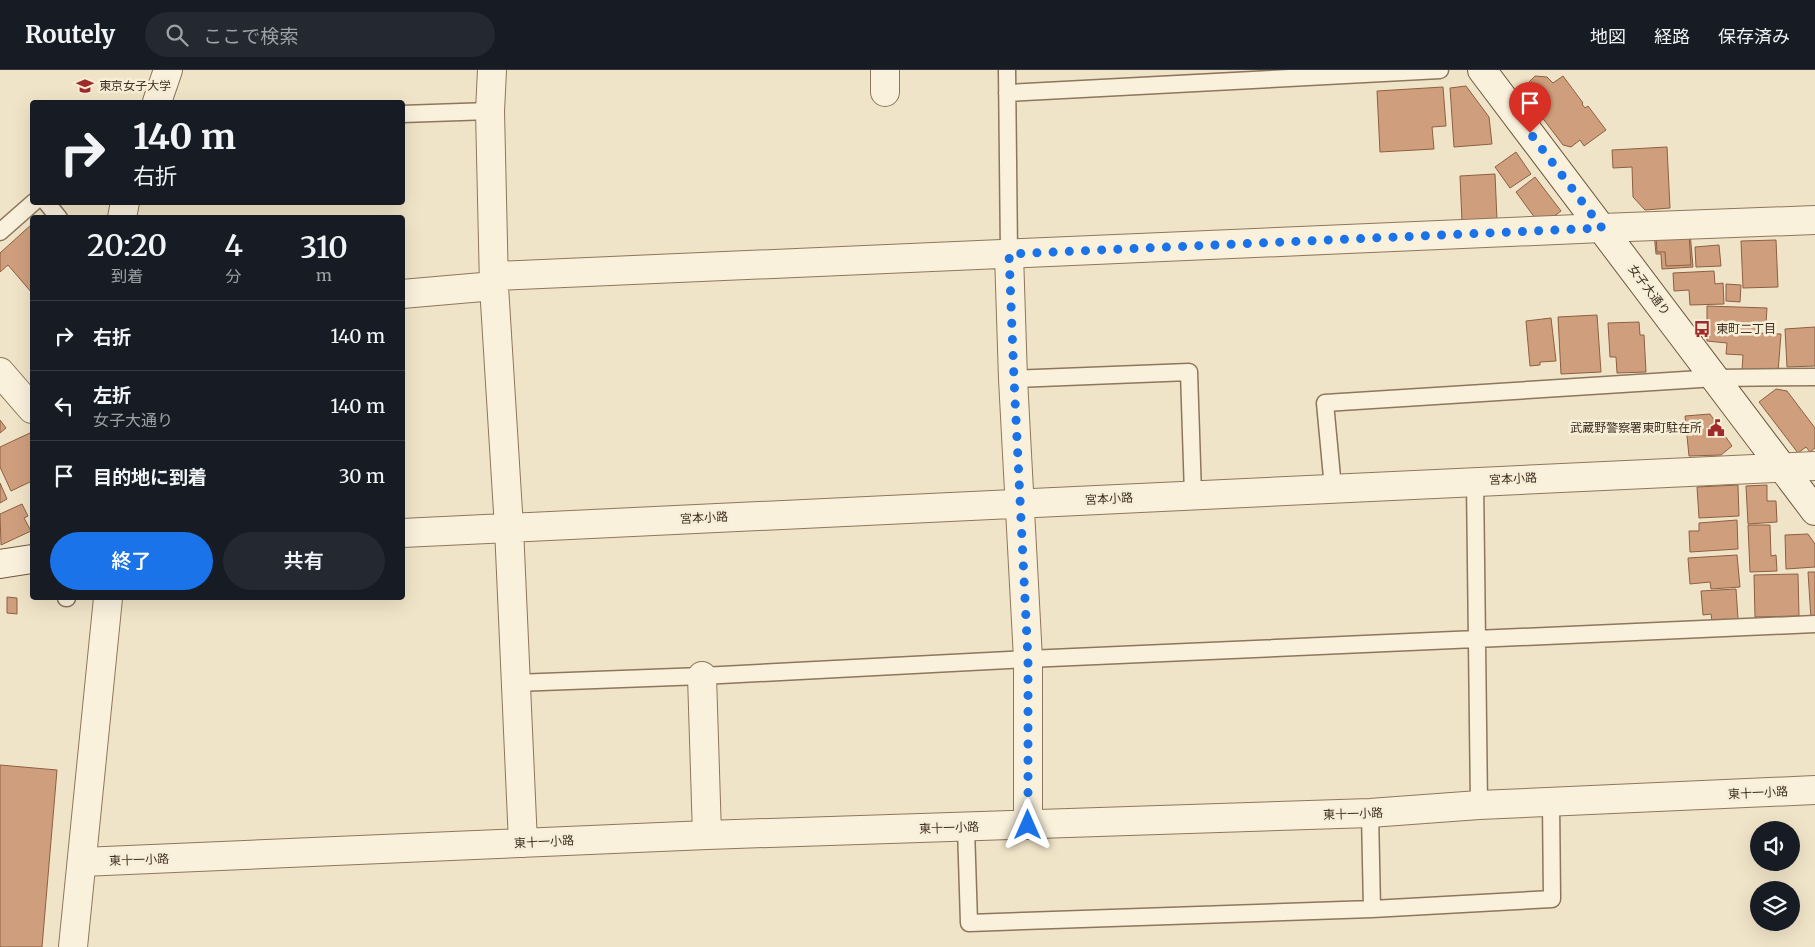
<!DOCTYPE html>
<html lang="ja">
<head>
<meta charset="utf-8">
<style>
	:root { --surface:#171b24; --page:#242831; --text:#f1f3f6; --muted:#9ea1a6; --line:#363941; --accent:#1a73e8 }
	body { margin:0; font-family:Merriweather,"Noto Sans JP",serif; background:var(--page); color:var(--text); height:100vh; display:flex; flex-direction:column; font-size:19px; white-space:nowrap }
	* { box-sizing:border-box; margin:0 }
	p { font-size:16px; color:var(--muted) }
	.icon { flex:none; width:28px; height:28px; fill:none; stroke:currentColor; stroke-width:2; stroke-linecap:round; stroke-linejoin:round }
	.map { position:relative; flex:1; overflow:hidden }
	.sheet { position:absolute; left:30px; top:145px; width:375px; height:385px; display:flex; flex-direction:column; background:var(--surface); border-radius:5px; box-shadow:0 5px 20px #0002 }
	.sheet>* { flex:none }
	.hud { position:absolute; left:30px; top:30px; width:375px; height:105px; border-radius:5px; box-shadow:0 5px 20px #0002; background:#171b24; color:var(--text); overflow:hidden }
	.buttons { position:absolute; left:1750px; top:751px; display:grid; gap:10px }
	.buttons a { display:grid; place-items:center; width:50px; height:50px; border-radius:50%; background:var(--surface); box-shadow:0 5px 20px #0002; font-size:25px }
	.pin { position:absolute; display:grid; place-items:center; width:42px; height:42px; color:#fff; margin:-51px -21px; border-radius:50% 50% 50% 0; rotate:-45deg; box-shadow:0 0 5px #0007 }
	.pin .icon { rotate:45deg }
	.me { position:absolute; width:55px; margin:-28px; rotate:0deg; stroke-linejoin:round; filter:drop-shadow(0 0 4px #0008) }
	.turn { display:flex; align-items:center; gap:18px; height:105px; padding:0 20px; font-size:22px }
	.turn .icon { width:65px; height:65px; stroke-width:2.5 }
	.turn b { display:block; font-size:35px; line-height:42px }
	.eta { display:flex; justify-content:space-evenly; align-items:center; height:85px; text-align:center }
	.eta b { font-size:30px; font-weight:600; line-height:35px }
	.cta { display:flex; gap:10px; margin-top:auto; padding:10px 20px }
	.cta a { flex:1; height:58px; border-radius:30px; background:var(--accent); color:#fff; font-size:20px; font-weight:600; line-height:58px; text-align:center }
	.cta a+a { background:var(--page); color:var(--text) }
	ul { padding:0; list-style:none }
	li { display:flex; align-items:center; gap:15px; height:70px; padding:0 20px; border-top:1px solid var(--line) }
	li div { flex:1 }
	li b { display:block; font-size:19px }
	li em { font-style:normal }
	header { display:flex; align-items:center; gap:30px; box-sizing:border-box; height:70px; padding:0 25px; background:var(--surface); border-bottom:1px solid var(--line) }
	header strong { font-size:24px }
	nav { display:flex; gap:28px; margin-inline-start:auto; font-size:18px }
	.search { width:350px; height:45px; background:var(--page); display:flex; align-items:center; gap:12px; box-sizing:border-box; padding:0 18px; border-radius:28px; color:var(--muted); font-size:19px }
	.map>svg:first-child { display:block }
	.building { fill:#cf9f7d; stroke:#8d5f41 }
	.lines { fill:none; stroke-linecap:round; stroke-linejoin:round }
	.lane-casing { stroke:#8d765c; stroke-width:19 }
	.street-casing { stroke:#8d765c; stroke-width:30 }
	.secondary-casing { stroke:#6f573f; stroke-width:30 }
	.lane { stroke:#faf1dc; stroke-width:16 }
	.street { stroke:#faf1dc; stroke-width:28 }
	.secondary { stroke:#faf1dc; stroke-width:28 }
	.route { stroke:#1a73e8; stroke-width:9; stroke-dasharray:0 16.2 }
	.labels { text-anchor:middle; stroke-width:5; stroke-linejoin:round; paint-order:stroke }
	.poi-label { font-size:12px; fill:#3d2e20; stroke:#f7eed8; text-anchor:start }
	.street-label { font-size:12px; fill:#3d2e20; stroke:#f7eed8 }
</style>
</head>
<body>
<header>
<strong>Routely</strong>
<div class="search"><svg class="icon" aria-label="search" viewBox="0 0 24 24"><circle cx="10" cy="10" r="6"/><path d="M15 15l6 6"/></svg>ここで検索</div>
<nav><a>地図</a><a>経路</a><a>保存済み</a></nav>
</header>
<div class="map">
<svg width="1815" height="877" viewBox="0 0 1815 877">
	<rect width="100%" height="100%" fill="#f0e4c8"/>
	<!-- building -->
	<path class="building" d="M1535,6L1547,7L1553,13L1563,6L1583,33L1582,34L1585,38L1588,36L1606,60L1584,76L1580,70L1571,77L1563,75L1529,30L1538,24L1529,12Z
		M1466,16L1489,47L1492,74L1454,77L1450,18Z
		M1443,17L1446,56L1432,57L1434,79L1380,82L1377,21Z
		M1667,77L1670,138L1645,140L1633,127L1632,97L1613,98L1612,80Z
		M1516,82L1531,104L1510,118L1495,97Z
		M1495,104L1497,150L1462,152L1460,106Z
		M1535,107L1561,141L1553,147L1535,148L1516,122Z
		M32,154V223L8,195L0,202V183Z
		M1690,162L1693,197L1662,199L1661,184H1656L1654,163Z
		M1689,164L1691,195L1666,196L1665,182H1657L1656,166Z
		M1776,170L1778,217L1743,218L1741,171Z
		M1719,175L1721,196L1696,197L1695,177Z
		M1714,201L1715,214L1723,213L1724,234L1690,235L1689,220L1674,221L1673,203Z
		M1726,214L1741,215L1740,232L1726,231Z
		M1707,236L1767,238L1766,253L1758,252L1757,263L1781,264L1778,302L1742,300L1743,285L1726,284L1727,273L1707,271Z
		M1597,245L1601,302L1561,304L1558,247Z
		M1551,248L1556,291L1540,292V295L1530,296L1526,251Z
		M1639,252L1640,265H1644L1646,302L1617,303L1616,287H1610L1608,253Z
		M1815,257V296L1787,297L1785,259Z
		M1776,319L1787,321L1815,358V378L1810,382L1806,377L1798,383L1759,332Z
		M1710,344L1732,376L1721,385L1689,386L1685,346Z
		M0,350L6,358L0,363Z
		M32,362V411L11,421L0,397V377Z
		M0,413L7,429L0,433Z
		M1738,415L1739,446L1699,448L1697,417Z
		M1767,415V431H1776L1777,452L1748,454L1746,416Z
		M22,434L28,446L24,448L31,461L1,475L0,444Z
		M1737,450L1738,479L1690,482L1689,461H1699V453Z
		M1748,455H1770L1771,486L1776,485L1777,501L1750,502Z
		M1808,464L1815,474V497L1786,499L1785,465Z
		M1737,485L1740,517L1711,519L1710,512L1690,514L1688,488Z
		M1808,502H1815V549H1811Z
		M1798,504L1799,546L1755,547L1754,505Z
		M1736,519L1738,549L1712,551L1711,544L1703,545L1701,521Z
		M7,527L17,528V544L7,543Z
		M0,695L57,700L42,877H0Z"/>
	<g class="lines">
		<!-- lane casing -->
		<g class="lane-casing">
			<path id="lane" d="M1007,0L1009,184
				M1007,23L1440,0
				M402,44L490,41
				M46,132L59,148
				M0,162L34,132
				M1013,309L1189,302L1193,425
				M1475,411L1479,735
				M1333,418L1325,333L1716,308L1815,307
				M66,528H67
				M515,613L702,606L1028,589L1815,554
				M1370,743L1372,839
				M966,758L969,853L1372,839L1552,829L1551,732"/>
		</g>
		<!-- street casing -->
		<g class="street-casing">
			<path id="street" d="M492,0L490,41L494,216L509,458L523,773
				M885,0V22
				M157,32L168,0
				M122,148L125,132
				M1009,184L1013,309L1028,589V755
				M494,206L1602,158L1815,150
				M402,224L494,216
				M0,302L32,339
				M402,463L1815,396
				M702,606L707,765
				M82,792L707,765L1370,743L1479,735L1815,720
				M73,877L108,528"/>
		</g>
		<!-- secondary casing -->
		<g class="secondary-casing">
			<path id="secondary" d="M1482,0L1815,441
				M0,494L32,489"/>
		</g>
		<!-- lane -->
		<use href="#lane" class="lane"/>
		<!-- street -->
		<use href="#street" class="street"/>
		<!-- secondary -->
		<use href="#secondary" class="secondary"/>
	</g>
	<g class="lines">
		<!-- route -->
		<path class="route" d="M1028,755V589L1014,309L1009,184L1602,158L1530,63"/>
	</g>
	<!-- icons -->
	<defs>
		<g id="university-bare" transform="scale(1.35)"><path d="M0-5L7-2L0 1L-7-2ZM-4 1L0 2.5L4 1V4Q0 6-4 4Z" fill="#9e2a2b" stroke="#f7eed8" stroke-width="2.5" paint-order="stroke"/></g>
		<g id="bus-bare" transform="scale(1.35)"><path d="M-5-6H5V4H4V6H2V4H-2V6H-4V4H-5ZM-3.5-4V0h7V-4ZM-3.5 1.2v1.5H-2V1.2ZM2 1.2v1.5H3.5V1.2Z" fill="#9e2a2b" stroke="#f7eed8" stroke-width="2.5" paint-order="stroke"/></g>
		<g id="civic-bare" transform="scale(1.35)"><path d="M-.6-6.5H3V-4.5H.6V-3L4-1V1h2V6H-6V1h2V-1L-.6-3ZM-1.2 2.5V6h2.4V2.5Z" fill="#9e2a2b" stroke="#f7eed8" stroke-width="2.5" paint-order="stroke"/></g>
	</defs>
	<g fill-rule="evenodd">
		<use href="#university-bare" x="85" y="16"/>
		<use href="#bus-bare" x="1702" y="259"/>
		<use href="#civic-bare" x="1716" y="358"/>
	</g>
	<g class="labels">
		<!-- poi labels -->
		<g class="poi-label">
			<text x="99" y="20">東京女子大学</text>
			<text x="1716" y="263">東町二丁目</text>
			<text x="1702" y="362" text-anchor="end">武蔵野警察署東町駐在所</text>
		</g>
		<!-- street labels -->
		<g class="street-label">
			<text transform="translate(1649 220) rotate(53)" y="4">女子大通り</text>
			<text transform="translate(1513 409) rotate(-3)" y="4">宮本小路</text>
			<text transform="translate(1109 429) rotate(-3)" y="4">宮本小路</text>
			<text transform="translate(704 448) rotate(-3)" y="4">宮本小路</text>
			<text transform="translate(1758 723) rotate(-3)" y="4">東十一小路</text>
			<text transform="translate(1353 744) rotate(-2)" y="4">東十一小路</text>
			<text transform="translate(949 758) rotate(-2)" y="4">東十一小路</text>
			<text transform="translate(544 772) rotate(-3)" y="4">東十一小路</text>
			<text transform="translate(139 790) rotate(-2)" y="4">東十一小路</text>
		</g>
	</g>
</svg>
<div class="buttons">
<a><svg class="icon" aria-label="sound" viewBox="0 0 24 24"><path d="M4 9h4l5-4v14l-5-4H4zM17 9q2 3 0 6"/></svg></a>
<a><svg class="icon" aria-label="layers" viewBox="0 0 24 24"><path d="M12 4l9 5-9 5-9-5zM3 14l9 5 9-5"/></svg></a>
</div>
<div class="pin" style="left:1530px;top:63px;background:#d93025"><svg class="icon" aria-label="arrive" viewBox="0 0 24 24"><path d="M6 21V4h12l-3 4 3 4H6"/></svg></div>
<svg class="me" style="left:1028px;top:755px" viewBox="-20 -20 40 40"><path d="M0-17L14 15 0 8-14 15z" fill="#1a73e8" stroke="#fff" stroke-width="4"/></svg>
<div class="hud">
<div class="turn"><svg class="icon" aria-label="right" viewBox="0 0 24 24"><path d="M7 20v-9h11M14 6l5 5-5 5"/></svg><div><b>140 m</b>右折</div></div>
</div>
<section class="sheet">
<div class="eta">
<div><b>20:20</b><p>到着</p></div>
<div><b>4</b><p>分</p></div>
<div><b>310</b><p>m</p></div>
</div>
<ul>
<li><svg class="icon" aria-label="right" viewBox="0 0 24 24"><path d="M7 20v-9h11M14 6l5 5-5 5"/></svg><div><b>右折</b></div><em>140 m</em></li>
<li><svg class="icon" aria-label="left" viewBox="0 0 24 24"><path d="M17 20v-9H6M10 6l-5 5 5 5"/></svg><div><b>左折</b><p>女子大通り</p></div><em>140 m</em></li>
<li><svg class="icon" aria-label="arrive" viewBox="0 0 24 24"><path d="M6 21V4h12l-3 4 3 4H6"/></svg><div><b>目的地に到着</b></div><em>30 m</em></li>
</ul>
<div class="cta"><a>終了</a><a>共有</a></div>
</section>
</div>
</body>
</html>
